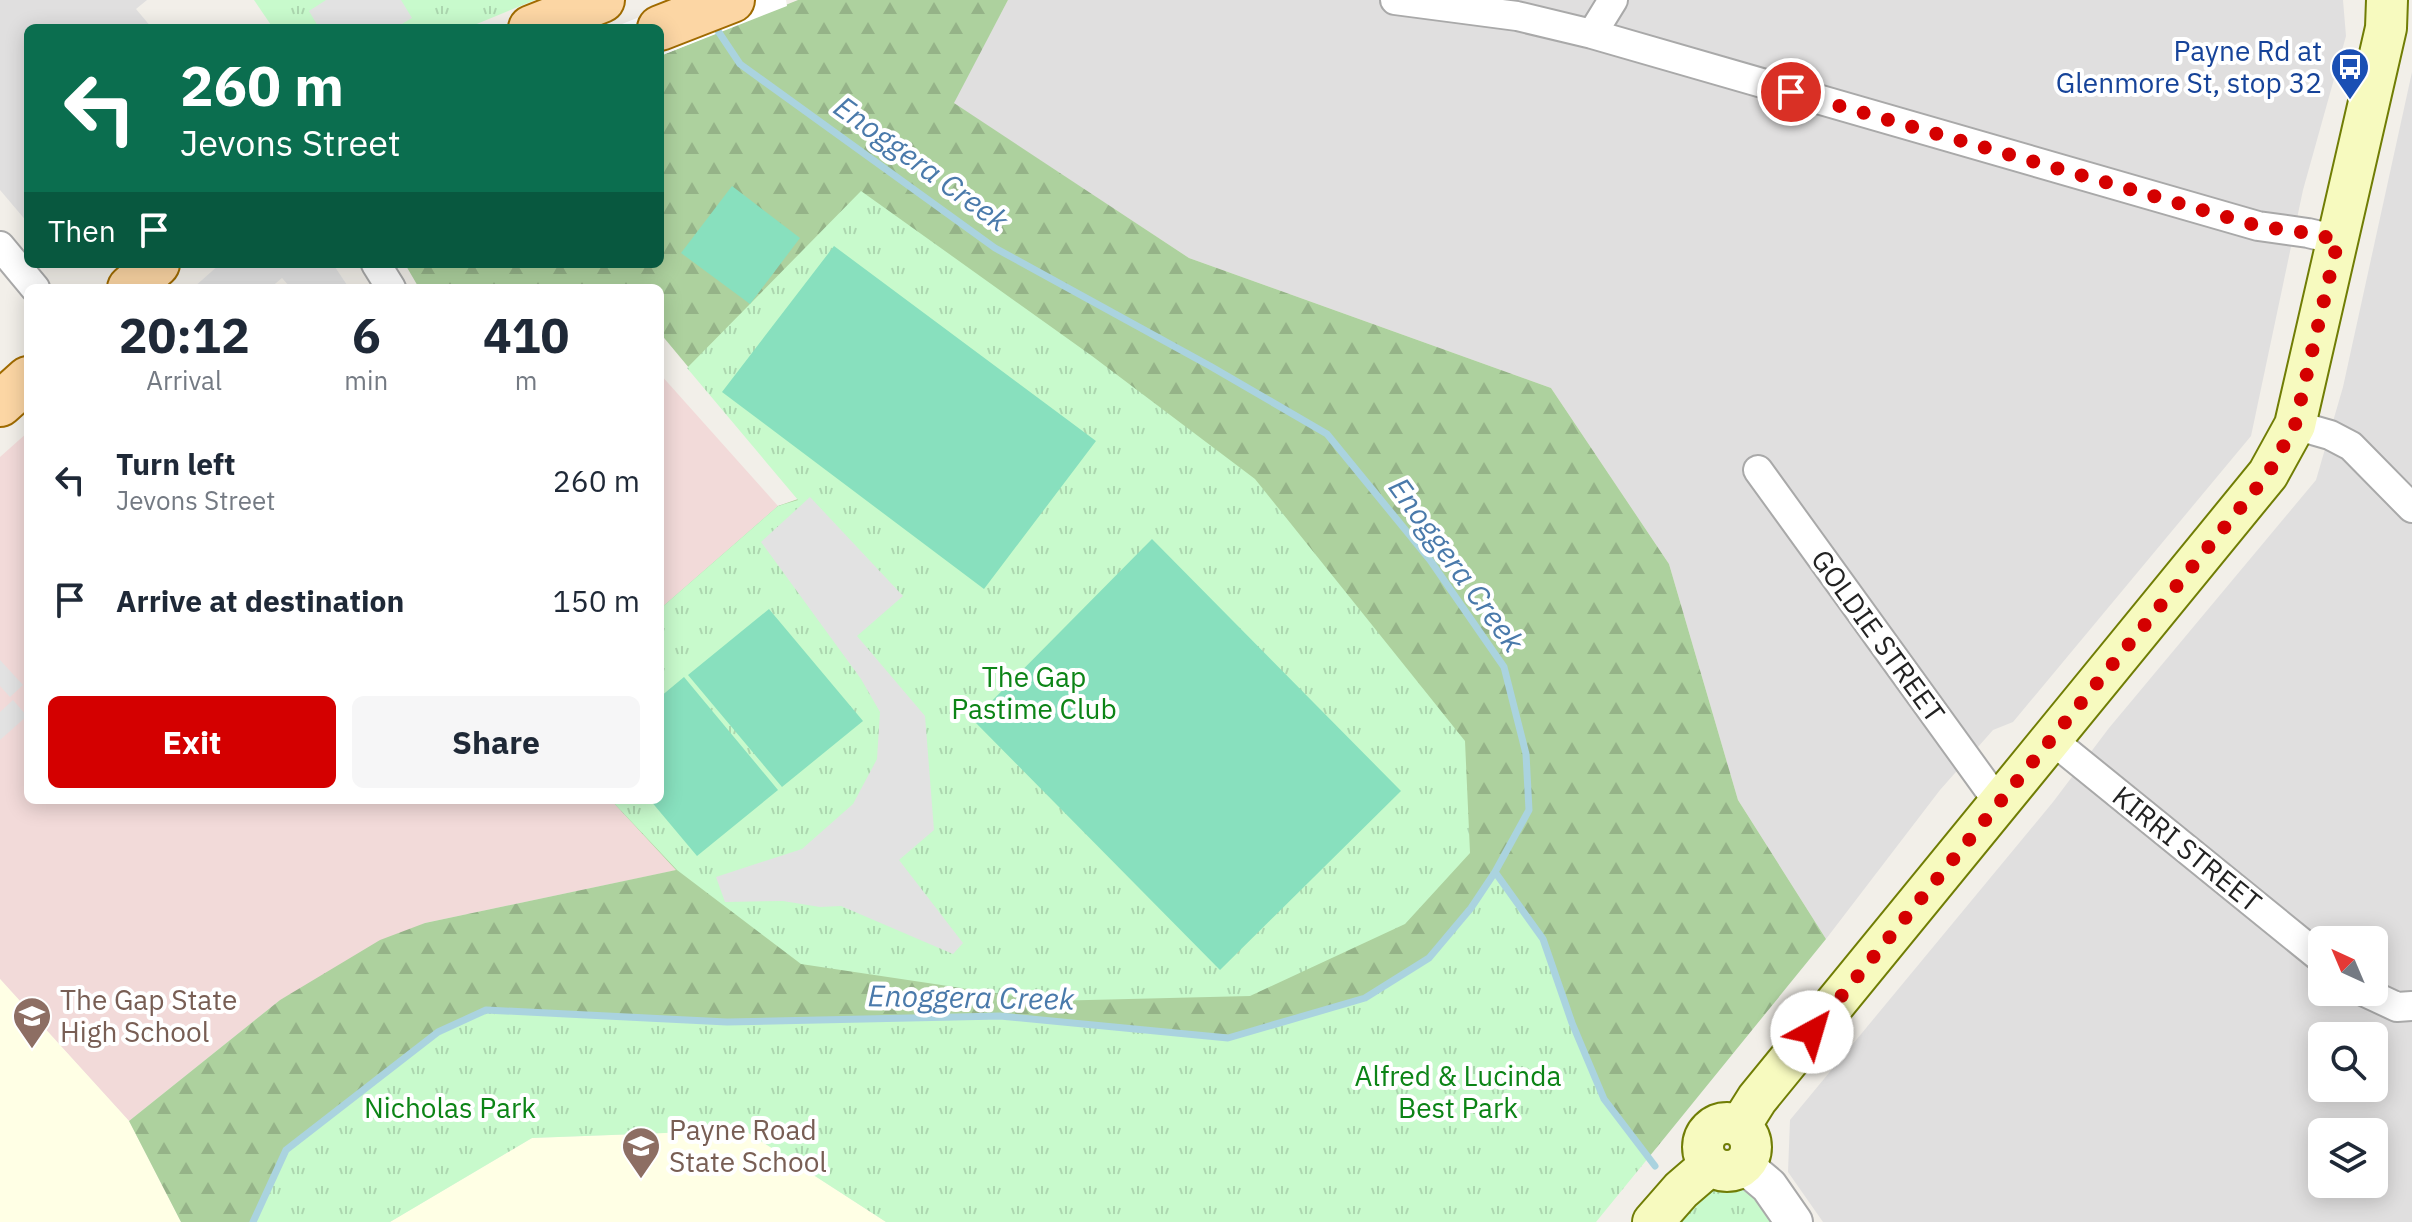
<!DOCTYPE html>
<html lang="en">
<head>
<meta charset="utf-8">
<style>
	:root { --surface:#fff; --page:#f6f6f7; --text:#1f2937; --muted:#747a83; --accent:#d40000 }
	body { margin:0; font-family:"IBM Plex Sans",sans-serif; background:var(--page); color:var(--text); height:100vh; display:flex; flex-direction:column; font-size:30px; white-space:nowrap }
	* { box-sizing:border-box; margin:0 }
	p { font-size:26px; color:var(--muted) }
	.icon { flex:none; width:44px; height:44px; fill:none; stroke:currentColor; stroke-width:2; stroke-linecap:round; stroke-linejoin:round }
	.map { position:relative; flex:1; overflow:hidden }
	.panel { position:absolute; left:24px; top:284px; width:640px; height:520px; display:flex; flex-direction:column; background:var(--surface); border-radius:12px; box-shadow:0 4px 20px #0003 }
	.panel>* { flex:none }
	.hud { position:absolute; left:24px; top:24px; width:640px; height:244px; border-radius:12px; box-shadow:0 4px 20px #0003; background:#0b6e4f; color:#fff; overflow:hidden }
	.needle { width:52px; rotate:316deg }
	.controls { position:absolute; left:2308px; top:926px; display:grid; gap:16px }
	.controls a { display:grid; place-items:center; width:80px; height:80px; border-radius:12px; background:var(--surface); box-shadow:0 4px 20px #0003; font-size:40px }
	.pin { position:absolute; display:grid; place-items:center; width:68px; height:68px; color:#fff; margin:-34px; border:4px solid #fff; border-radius:50%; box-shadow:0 2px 8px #0007 }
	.me { position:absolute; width:88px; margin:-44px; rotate:39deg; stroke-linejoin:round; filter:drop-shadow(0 0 6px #0008) }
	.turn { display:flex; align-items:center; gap:28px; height:168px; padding:0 24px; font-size:36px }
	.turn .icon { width:104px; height:104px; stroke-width:2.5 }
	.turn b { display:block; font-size:56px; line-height:68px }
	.then { display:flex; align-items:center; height:76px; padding:0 24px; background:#0003; gap:16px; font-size:30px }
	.eta { display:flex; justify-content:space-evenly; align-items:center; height:136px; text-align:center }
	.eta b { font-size:48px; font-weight:700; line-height:56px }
	.primary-button { display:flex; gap:16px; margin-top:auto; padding:16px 24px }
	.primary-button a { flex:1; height:92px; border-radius:12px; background:var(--accent); color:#fff; font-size:32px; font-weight:700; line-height:92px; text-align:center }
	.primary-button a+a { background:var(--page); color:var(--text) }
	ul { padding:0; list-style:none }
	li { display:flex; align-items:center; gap:24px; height:120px; padding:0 24px }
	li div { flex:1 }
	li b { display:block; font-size:30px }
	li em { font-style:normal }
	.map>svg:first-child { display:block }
	.residential { fill:#e0dfdf; fill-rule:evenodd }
	.commercial { fill:#f2dad9 }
	.education { fill:#ffffe5 }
	.forest { fill:url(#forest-firs) }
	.park { fill:url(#park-tufts) }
	.pitch { fill:#88e0be }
	.parking { fill:#e2e2e2 }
	.pier { fill:#fff }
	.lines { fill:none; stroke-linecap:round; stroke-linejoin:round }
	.stream { stroke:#aad3df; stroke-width:7 }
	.minor-casing { stroke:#a9a9a9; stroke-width:32 }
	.tertiary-casing { stroke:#a9a9a9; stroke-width:40 }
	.secondary-casing { stroke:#707d05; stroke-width:44 }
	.primary-casing { stroke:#a06b00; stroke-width:48 }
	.minor { stroke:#fff; stroke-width:28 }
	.tertiary { stroke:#fff; stroke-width:36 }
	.secondary { stroke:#f7fabf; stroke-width:40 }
	.primary { stroke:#fcd6a4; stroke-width:44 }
	.route { stroke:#d40000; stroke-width:14; stroke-dasharray:0 25.2 }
	.labels { text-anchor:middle; stroke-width:8; stroke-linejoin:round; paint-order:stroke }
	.transit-label { font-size:28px; fill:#164399; stroke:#fff; text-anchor:end }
	.street-label { font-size:28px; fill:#222; stroke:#fff }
	.park-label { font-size:28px; fill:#0c8416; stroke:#fff }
	.education-label { font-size:28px; fill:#785e54; stroke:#fff; text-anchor:start }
	.water-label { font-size:30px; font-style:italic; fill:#4a7aab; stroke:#fff }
</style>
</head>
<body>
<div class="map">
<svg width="2412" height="1222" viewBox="0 0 2412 1222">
	<defs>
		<pattern id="forest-firs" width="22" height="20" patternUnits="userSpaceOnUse" patternTransform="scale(2)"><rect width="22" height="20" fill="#add19e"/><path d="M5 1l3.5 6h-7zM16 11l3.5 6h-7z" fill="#95b388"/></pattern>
		<pattern id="park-tufts" width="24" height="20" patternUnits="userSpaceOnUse" patternTransform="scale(2)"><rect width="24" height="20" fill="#c8facc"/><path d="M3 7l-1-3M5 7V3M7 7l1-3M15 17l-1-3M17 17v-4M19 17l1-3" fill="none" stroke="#acd6af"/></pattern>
	</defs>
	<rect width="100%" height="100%" fill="#f2efe9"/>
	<!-- residential -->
	<path class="residential" d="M0,0H147L136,9L152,28H28V223L0,190Z
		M1008,0H2343L2346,36L2303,190L2251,436L2013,722L1993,730L1940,790L1826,939L1738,800L1669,564L1551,388L1189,258L953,103Z
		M2412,72V1222H1823L1788,1172L1790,1120L2053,802L2109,728L2316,480L2343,387ZM2322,940H2374V992H2322ZM2322,1036H2374V1088H2322ZM2322,1132H2374V1184H2322Z"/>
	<!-- commercial -->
	<path class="commercial" d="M660,374L778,506L660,609Z
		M28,432V800H611L677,870L425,923L280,1000L129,1121L0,979V457Z"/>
	<!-- education -->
	<path class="education" d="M0,979L129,1121L181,1222H0Z
		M744,1130L886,1222H390L532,1138Z"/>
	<!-- forest -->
	<path class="forest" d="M798,0H1008L954,103L1189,258L1551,388L1669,564L1738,800L1826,939L1649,1157L1604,1099L1572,1023L1495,873L1471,908L1429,958L1365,998L1228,1038L1000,1016L727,1022L592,1013L438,1032L286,1150L253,1222H181L129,1121L280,1000L380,940L425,923L676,870L611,800H660V609L778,506L798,499L660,333V288H419L405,264H660V56Z"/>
	<!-- park -->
	<path class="park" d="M254,0H535L467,28H273Z
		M861,191L1092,356L1255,479L1465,741L1470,853L1405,924L1250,996L1048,1001L801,964L677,870L611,800H660V609L778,506L798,500L687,368Z
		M1495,872L1543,939L1572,1023L1604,1099L1649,1157L1596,1222H886L744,1130L532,1138L390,1222H253L286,1150L438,1032L486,1010L727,1022L1000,1016L1228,1038L1365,998L1429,958L1471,908Z
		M1749,1181L1778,1222H1680L1712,1191Z"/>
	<!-- pitch -->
	<path class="pitch" d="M732,186L800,238L750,304L681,253Z
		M834,246L1096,441L984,589L722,392Z
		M1152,539L1401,791L1220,970L973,720Z
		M769,609L863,721L782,787L688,675Z
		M684,677L778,790L697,856L650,800H660V697Z"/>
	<!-- parking -->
	<path class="parking" d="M326,0H401L412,18L395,28H319L309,11Z
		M220,264H333L349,288H291L282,278L270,288H193Z
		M810,497L903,596L857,636L925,716L934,830L899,860L963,943L953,954L841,906L820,907L783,901L725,902L716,877L802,849L853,804L877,759L880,712L861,679L761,542Z
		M0,660L23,685L10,697L0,686Z
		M13,700L27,716L0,740V712Z"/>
	<!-- pier -->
	<path class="pier" d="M682,0H786L787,6L660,56V28H612Z"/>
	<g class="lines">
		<!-- stream -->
		<path class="stream" d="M1495,872L1543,939L1572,1023L1604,1099L1655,1166
			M253,1222L286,1150L438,1032L486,1010L727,1022L1000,1016L1228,1038L1365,998L1429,958L1471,908L1495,872L1529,810L1526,754L1504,667L1430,560L1327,434L1210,366L995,248L740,64L712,22"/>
		<!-- minor casing -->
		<g class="minor-casing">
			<path id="minor" d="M1395,0L1517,16L1592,34L2258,226L2308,233L2338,240
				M1592,34L1613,0
				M0,246L35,288
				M376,264L391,288
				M2295,425L2330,435L2351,446L2412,508
				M1758,470L1988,788L2001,801
				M2051,739L2322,959
				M2365,992L2397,1007L2412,1006"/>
		</g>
		<!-- tertiary casing -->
		<g class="tertiary-casing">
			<path id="tertiary" d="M1744,1165L1769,1186L1794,1222"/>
		</g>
		<!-- secondary casing -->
		<g class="secondary-casing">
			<path id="secondary" d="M1703 1147a24 24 0 1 1 48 0a24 24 0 1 1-48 0Z
				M1740,1126L1757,1099L2268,474L2295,425L2386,28L2387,0
				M1653,1222L1681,1190L1710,1165"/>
		</g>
		<!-- primary casing -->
		<g class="primary-casing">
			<path id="primary" d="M531,28L602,0
				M660,28L732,0
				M130,288L157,264
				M0,404L28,379"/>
		</g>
		<!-- minor -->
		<use href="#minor" class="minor"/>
		<!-- tertiary -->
		<use href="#tertiary" class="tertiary"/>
		<!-- secondary -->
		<use href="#secondary" class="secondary"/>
		<!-- primary -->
		<use href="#primary" class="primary"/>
	</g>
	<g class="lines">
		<!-- route -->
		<path class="route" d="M1791,92L2258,226L2308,233L2338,240L2295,425L2268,474L1812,1032"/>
	</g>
	<!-- icons -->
	<defs>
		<g id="bus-pin" transform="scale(2)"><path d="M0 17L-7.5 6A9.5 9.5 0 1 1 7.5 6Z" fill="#1a4fb4" stroke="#fff"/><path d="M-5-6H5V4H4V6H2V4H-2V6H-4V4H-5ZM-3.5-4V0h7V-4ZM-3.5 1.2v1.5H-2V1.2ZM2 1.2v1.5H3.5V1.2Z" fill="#fff"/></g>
		<g id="school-pin" transform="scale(2)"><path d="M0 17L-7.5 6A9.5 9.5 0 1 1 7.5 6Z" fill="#8d6e63" stroke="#fff"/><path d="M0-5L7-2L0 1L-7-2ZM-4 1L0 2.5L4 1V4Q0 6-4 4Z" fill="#fff"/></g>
	</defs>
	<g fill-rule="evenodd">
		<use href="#bus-pin" x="2350" y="67"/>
		<use href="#school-pin" x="32" y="1016"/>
		<use href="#school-pin" x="641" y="1146"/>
	</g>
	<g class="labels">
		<!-- transit labels -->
		<g class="transit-label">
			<text x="2322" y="61">Payne Rd at<tspan x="2322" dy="32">Glenmore St, stop 32</tspan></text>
		</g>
		<!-- street labels -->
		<g class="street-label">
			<text transform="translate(1878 636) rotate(54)" y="10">GOLDIE STREET</text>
			<text transform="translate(2187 849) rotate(39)" y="10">KIRRI STREET</text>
		</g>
		<!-- park labels -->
		<g class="park-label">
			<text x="1034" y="687">The Gap<tspan x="1034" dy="32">Pastime Club</tspan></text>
			<text x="1458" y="1086">Alfred &amp; Lucinda<tspan x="1458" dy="32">Best Park</tspan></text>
			<text x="450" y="1118">Nicholas Park</text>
		</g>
		<!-- education labels -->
		<g class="education-label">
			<text x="60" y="1010">The Gap State<tspan x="60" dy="32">High School</tspan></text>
			<text x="669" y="1140">Payne Road<tspan x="669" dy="32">State School</tspan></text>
		</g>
		<!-- water labels -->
		<g class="water-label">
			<text transform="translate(921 164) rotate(36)" y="10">Enoggera Creek</text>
			<text transform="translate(1456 565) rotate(54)" y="10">Enoggera Creek</text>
			<text transform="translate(971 998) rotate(1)" y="10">Enoggera Creek</text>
		</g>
	</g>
</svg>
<div class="controls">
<a><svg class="needle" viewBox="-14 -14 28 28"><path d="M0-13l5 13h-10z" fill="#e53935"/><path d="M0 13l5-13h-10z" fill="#747a83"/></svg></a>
<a><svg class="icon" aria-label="search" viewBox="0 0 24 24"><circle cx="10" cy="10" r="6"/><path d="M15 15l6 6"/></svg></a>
<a><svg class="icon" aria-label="layers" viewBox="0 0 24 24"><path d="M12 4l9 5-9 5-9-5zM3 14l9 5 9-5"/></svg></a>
</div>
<div class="pin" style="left:1791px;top:92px;background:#d93025"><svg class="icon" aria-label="arrive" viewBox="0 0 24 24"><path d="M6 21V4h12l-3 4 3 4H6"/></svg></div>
<svg class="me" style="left:1812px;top:1032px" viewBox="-20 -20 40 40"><circle r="19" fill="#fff"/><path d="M0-13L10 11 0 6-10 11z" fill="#d40000"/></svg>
<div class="hud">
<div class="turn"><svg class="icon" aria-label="left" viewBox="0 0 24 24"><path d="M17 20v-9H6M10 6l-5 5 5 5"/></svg><div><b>260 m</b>Jevons Street</div></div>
<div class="then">Then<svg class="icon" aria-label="arrive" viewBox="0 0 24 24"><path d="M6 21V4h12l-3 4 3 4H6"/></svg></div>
</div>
<section class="panel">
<div class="eta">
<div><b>20:12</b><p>Arrival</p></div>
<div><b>6</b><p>min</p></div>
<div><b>410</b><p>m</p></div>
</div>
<ul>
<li><svg class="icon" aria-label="left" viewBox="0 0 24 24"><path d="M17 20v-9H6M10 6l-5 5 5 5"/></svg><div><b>Turn left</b><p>Jevons Street</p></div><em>260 m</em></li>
<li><svg class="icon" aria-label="arrive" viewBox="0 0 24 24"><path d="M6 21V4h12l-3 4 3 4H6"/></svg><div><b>Arrive at destination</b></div><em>150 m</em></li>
</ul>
<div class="primary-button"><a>Exit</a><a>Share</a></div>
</section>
</div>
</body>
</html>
